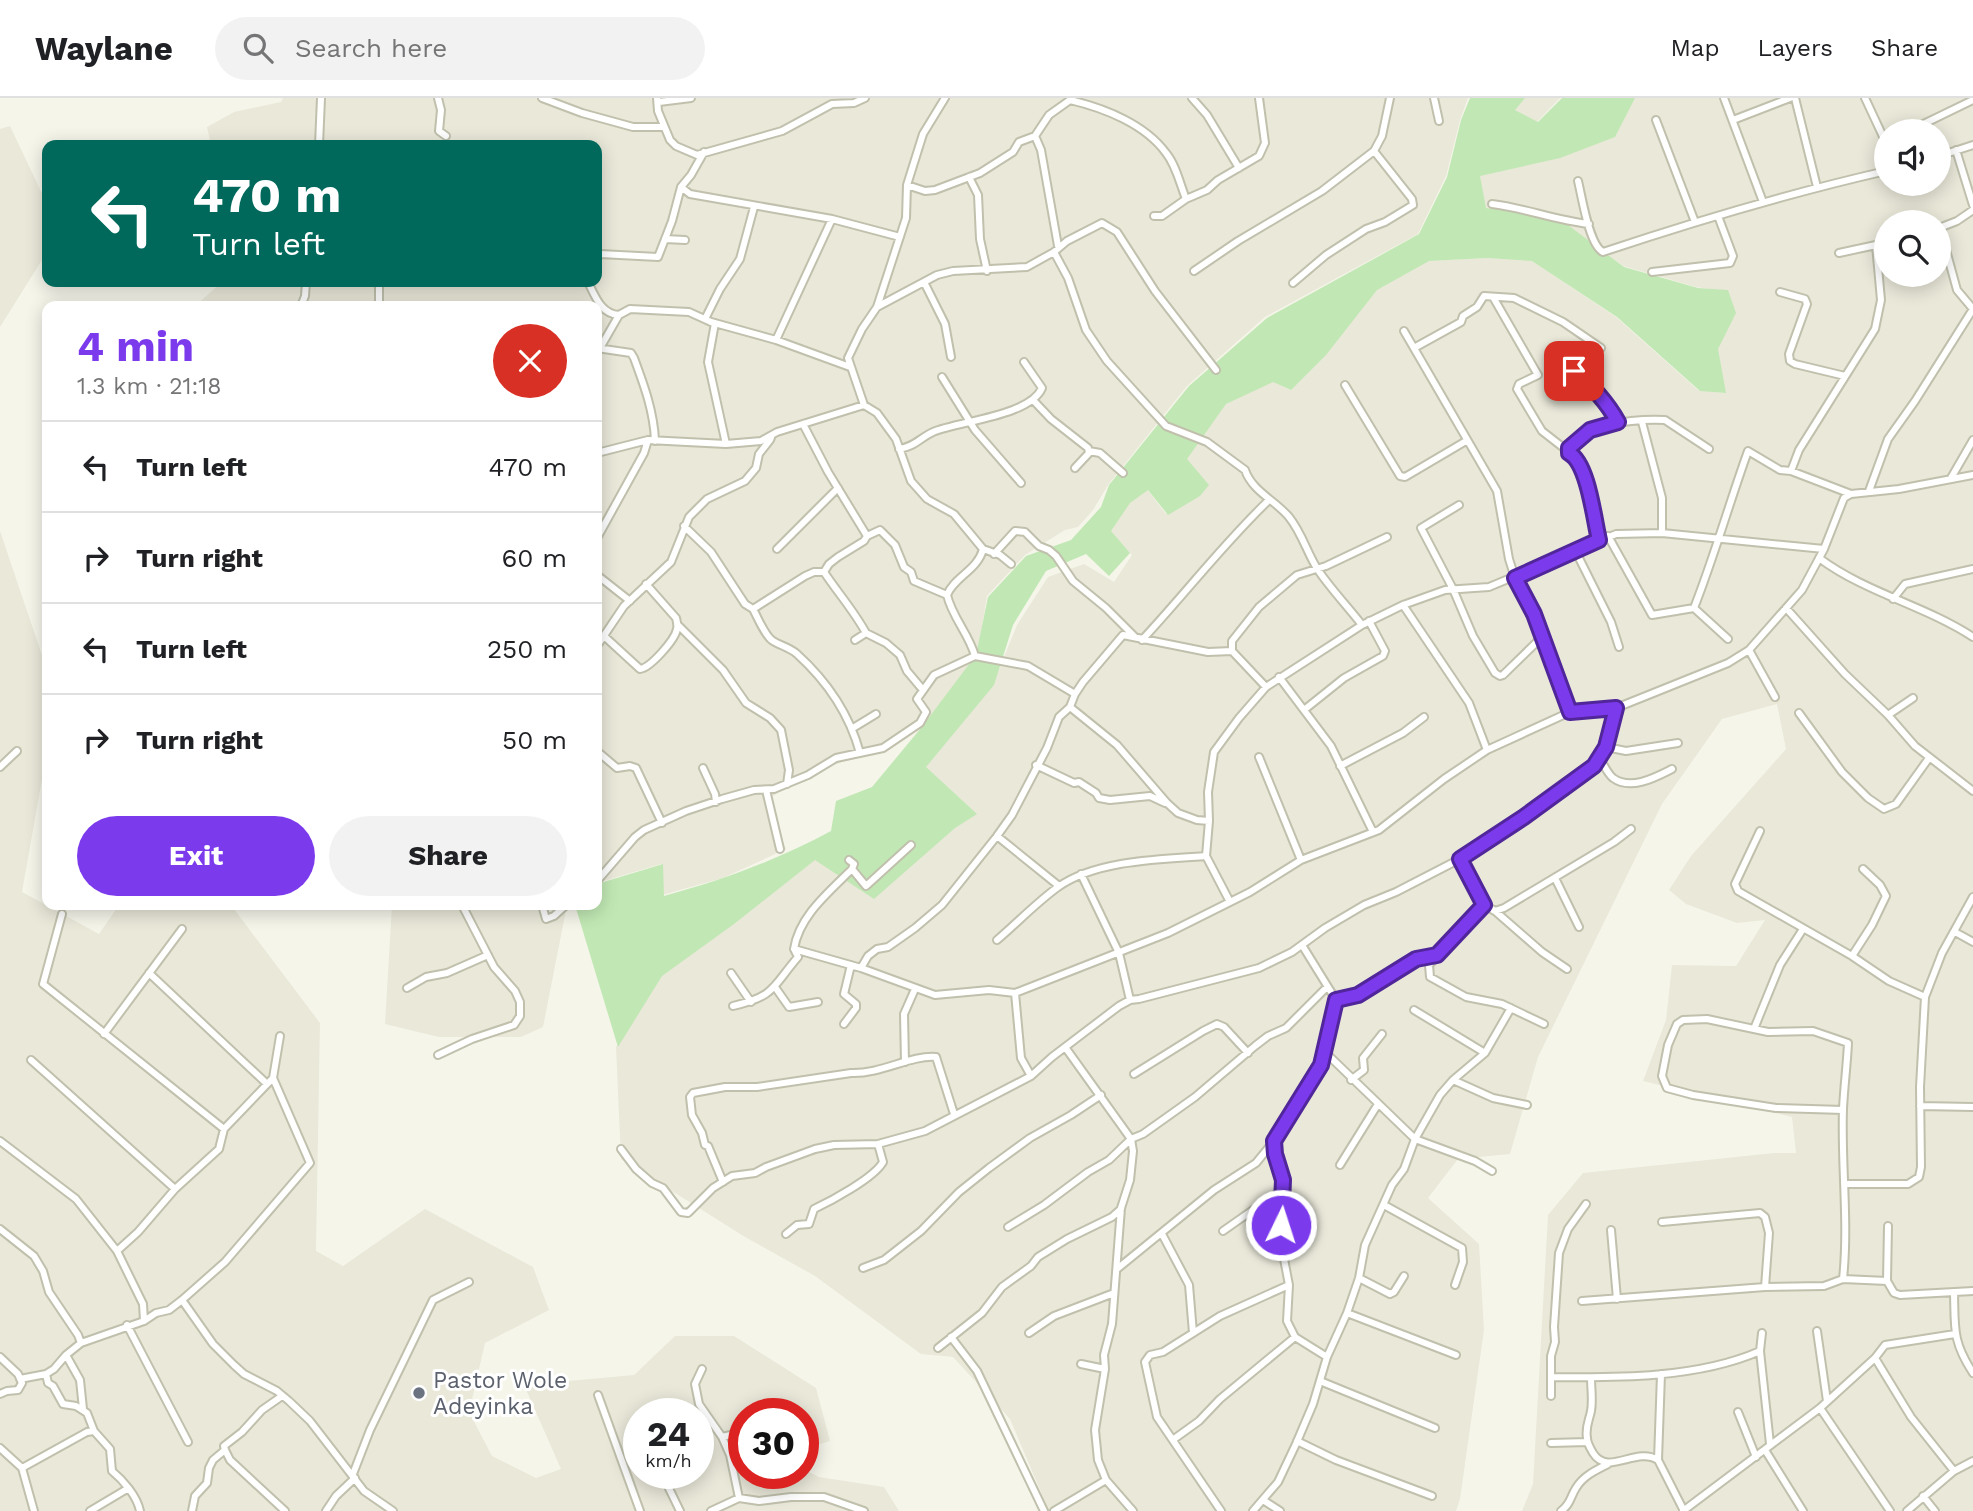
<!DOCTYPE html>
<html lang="en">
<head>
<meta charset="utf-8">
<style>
	:root { --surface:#fff; --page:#f2f2f2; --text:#202124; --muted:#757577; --line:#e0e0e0; --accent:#7c3aed }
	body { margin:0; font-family:"Work Sans",sans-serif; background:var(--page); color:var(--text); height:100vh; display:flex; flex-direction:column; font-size:26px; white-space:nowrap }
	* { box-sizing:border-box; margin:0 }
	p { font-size:23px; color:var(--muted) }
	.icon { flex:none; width:38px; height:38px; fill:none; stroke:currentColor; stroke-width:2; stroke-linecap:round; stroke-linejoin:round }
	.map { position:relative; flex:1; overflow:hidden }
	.panel { position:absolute; left:42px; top:203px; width:560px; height:609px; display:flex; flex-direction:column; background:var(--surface); border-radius:14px; box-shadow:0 4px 18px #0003 }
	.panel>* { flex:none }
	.banner { position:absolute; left:42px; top:42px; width:560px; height:147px; border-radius:14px; box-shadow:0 4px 18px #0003; background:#00695c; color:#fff; overflow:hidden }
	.buttons { position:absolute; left:1874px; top:21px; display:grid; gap:14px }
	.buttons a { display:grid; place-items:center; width:77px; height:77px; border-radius:50%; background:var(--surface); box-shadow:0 4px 18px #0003; font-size:35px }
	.speed { position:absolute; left:623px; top:1300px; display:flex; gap:14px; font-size:35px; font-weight:700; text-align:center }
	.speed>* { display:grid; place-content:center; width:91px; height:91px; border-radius:50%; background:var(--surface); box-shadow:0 4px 18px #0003; line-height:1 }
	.speed small { font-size:18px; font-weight:400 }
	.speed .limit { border:10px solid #d22; background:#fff; color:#111 }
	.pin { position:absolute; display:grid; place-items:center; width:60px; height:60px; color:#fff; margin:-30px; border-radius:14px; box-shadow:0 4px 10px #0006 }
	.me { position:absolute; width:77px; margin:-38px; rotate:4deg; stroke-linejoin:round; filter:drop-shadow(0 0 5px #0008) }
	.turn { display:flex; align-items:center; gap:24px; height:147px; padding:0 35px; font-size:32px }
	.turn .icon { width:91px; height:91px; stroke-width:2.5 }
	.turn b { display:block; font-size:49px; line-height:60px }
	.round { display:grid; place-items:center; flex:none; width:74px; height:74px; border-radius:37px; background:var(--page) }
	.head { display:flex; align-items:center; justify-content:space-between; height:119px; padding:0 35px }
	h1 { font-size:42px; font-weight:700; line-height:52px; color:var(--accent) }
	.cta { display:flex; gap:14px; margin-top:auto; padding:14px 35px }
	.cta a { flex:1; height:80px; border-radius:42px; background:var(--accent); color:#fff; font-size:28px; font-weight:700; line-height:80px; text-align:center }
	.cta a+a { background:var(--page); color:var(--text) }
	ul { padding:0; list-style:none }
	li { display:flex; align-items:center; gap:21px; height:91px; padding:0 35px; border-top:2px solid var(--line) }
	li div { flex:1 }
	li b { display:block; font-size:26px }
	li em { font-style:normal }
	header { display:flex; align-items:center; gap:42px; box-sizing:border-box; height:98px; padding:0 35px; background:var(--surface); border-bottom:2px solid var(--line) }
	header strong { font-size:33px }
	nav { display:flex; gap:38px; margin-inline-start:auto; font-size:24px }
	.search { width:490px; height:63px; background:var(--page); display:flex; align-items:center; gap:18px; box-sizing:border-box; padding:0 24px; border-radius:38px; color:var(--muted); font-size:26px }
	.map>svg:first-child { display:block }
	.residential { fill:#e9e8d9; fill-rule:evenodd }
	.green { fill:#c1e8b4 }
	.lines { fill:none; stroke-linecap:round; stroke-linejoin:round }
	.street-casing { stroke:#c0c0ad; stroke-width:10 }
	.street { stroke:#fff; stroke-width:6 }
	.route-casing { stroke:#51269a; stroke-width:18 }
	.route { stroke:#7c3aed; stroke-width:12 }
	.worship-dot { fill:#6b7280; stroke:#fff; stroke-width:2.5 }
	.labels { text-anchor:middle; stroke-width:6; stroke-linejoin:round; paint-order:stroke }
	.worship-label { font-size:23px; fill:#5b616d; stroke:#fff; text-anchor:start }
</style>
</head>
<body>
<header>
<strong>Waylane</strong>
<div class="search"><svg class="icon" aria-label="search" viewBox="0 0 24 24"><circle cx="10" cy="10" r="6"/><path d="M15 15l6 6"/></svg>Search here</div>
<nav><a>Map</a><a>Layers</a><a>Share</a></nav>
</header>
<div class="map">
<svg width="1973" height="1413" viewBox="0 0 1973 1413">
	<rect width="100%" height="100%" fill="#f5f5ea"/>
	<!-- residential -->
	<path class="residential" d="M283,0H1468L1460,22L1446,78L1418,136L1265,219L1187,288L1108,387L1093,412L1078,429L1065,432L1025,457L987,498L976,565L956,628L920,630L887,650L827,669L783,692L770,700L775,725L786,751L723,780L662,797L661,766L597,785V208H195L222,184H597V47H211L207,29L234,14L281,4Z
		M1523,0H1560L1537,24L1513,11Z
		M1634,0H1973V1413H1522L1533,1386L1548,1117L1583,1075L1774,1055H1796L1792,1019L1643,983L1666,922L1672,867L1736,868L1765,822L1737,825L1686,806L1669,792L1691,758L1786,651L1777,606L1722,621L1662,706L1538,959L1510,1056L1458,1061L1428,1100L1479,1146L1484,1232L1460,1401L1456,1413H1049L1010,1321L953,1259L921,1256L815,1178L745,1139L621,1061L616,949L660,877L924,669L993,586L1017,527L1048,479L1084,466L1114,484L1132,457L1109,433L1129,404L1147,391L1166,416L1198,397L1185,361L1225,306L1272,283L1290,292L1376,191L1427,163L1486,160L1531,162L1616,219L1698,292L1724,295L1717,250L1722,193L1696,189L1623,168L1554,118L1485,110L1479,78ZM1886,33H1939V86H1886ZM1886,124H1939V177H1886Z
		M10,28L47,106V154L0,229V31Z
		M0,433L47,572V653L22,794L99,836L119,807H231L320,925L316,1153L343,1168L425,1111L533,1169L549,1212L485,1245L469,1314L492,1358L536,1380L561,1371L524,1287L634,1277L675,1238H734L816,1290L830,1343L803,1351V1316H744V1376H803V1371L819,1379L884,1389L899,1413H0ZM639,1316H698V1376H639Z
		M392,807H567L543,929L521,939H439L385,926Z"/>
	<!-- green -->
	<path class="green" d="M1470,0H1525L1515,12L1538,24L1562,0H1635L1615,39L1560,60L1480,78L1486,110L1556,118L1624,169L1698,190L1728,192L1736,215L1718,251L1726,295L1700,293L1617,219L1532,163L1487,160L1429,163L1377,192L1326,257L1291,292L1273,284L1226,306L1187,361L1209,387L1200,398L1168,417L1148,392L1130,405L1111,433L1130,455L1109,478L1086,456L1046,473L1013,527L994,587L926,669L977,716L955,730L874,801L815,762L734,826L662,878L618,949L575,807H597V786L663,766L664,798C723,782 777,762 831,733L836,703L872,689L921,630L976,557L988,499L1026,458L1071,442L1101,409L1109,387L1189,288L1267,220L1419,136L1447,79L1461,22Z"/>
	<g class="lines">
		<!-- street casing -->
		<g class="street-casing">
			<path id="street" d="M438,0L441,12L439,33L446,38
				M542,0L582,15L633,29H664
				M657,0L658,13L670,42L676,48L697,57L782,33L832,6L854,5L865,0
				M1192,0L1207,17L1239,70
				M1434,0L1439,23
				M1724,0L1763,104
				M1795,0L1817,89
				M1865,0L1886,45
				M659,4L691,0
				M1656,22L1695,124
				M1733,22L1790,0
				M1909,33L1973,2
				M1035,38L1041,52L1058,148
				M319,47L321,0
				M1956,52L1973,107
				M704,54L691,77L681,89L690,96L832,121L900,139
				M1939,58L1973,47
				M969,79L978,97L980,141L987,173
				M1578,83C1582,99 1589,147 1603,154C1696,123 1790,95 1886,73
				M907,87L925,93L935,92L980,75L1013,54L1019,44L1035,38L1049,17L1070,2C1104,10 1145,26 1166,55C1176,67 1180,86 1186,101
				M1492,106C1525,110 1555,122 1589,126
				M1154,118H1162L1186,101L1207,92L1218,82L1259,58L1265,45L1259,0
				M1939,130L1957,123L1973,112
				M1940,130L1957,192L1973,211
				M665,141L685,142
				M1054,154L1068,180L1086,232L1107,263L1166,328L1207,344L1245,372C1252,393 1276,403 1289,419C1302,435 1307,455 1318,472C1331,491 1348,509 1362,527
				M1839,155L1876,147
				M597,158L600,156L658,159L672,123L681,89
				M1194,173L1238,143L1322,93L1374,53L1382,38L1390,0
				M1652,174L1730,165L1733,158L1718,118
				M588,184C595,198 601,216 619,217
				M924,184L945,226L951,259
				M1293,185L1326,157L1366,131L1385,124L1413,107L1412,101L1374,53
				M1780,194L1805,201L1807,206L1789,256L1790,263L1795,266L1845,278
				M1493,199L1538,277L1519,286L1517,291L1542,333L1574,358L1579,366L1599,442
				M301,208L305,198L306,184
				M379,208V184
				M877,209L937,177L953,173L1027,169L1054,154L1067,143L1102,125L1117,134L1155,193L1216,272
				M705,221L720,191L740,161L754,109
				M715,225L708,264L726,346
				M1404,233L1497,393L1509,461L1515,480L1534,516L1570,614
				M776,242L832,121
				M597,250L631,255L634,260C644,287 654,314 655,343
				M600,250L619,217L630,211L689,214L711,224L776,242L850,269
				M1414,250L1461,224L1463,218L1477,209L1484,198L1514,200L1563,224L1601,250
				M1561,263C1583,280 1605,299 1618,324
				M942,279L975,332L1021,385
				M1345,287L1400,378L1405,379L1466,343
				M1033,302L1051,321L1088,350L1089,355L1075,370
				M1642,324L1662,400V435
				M803,326L828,374L867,438L864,443L838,459L829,466L824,474C838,495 854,513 866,535
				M899,351C914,349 920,340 933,334C959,323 1030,318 1042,290L1024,264
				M1089,353L1100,355L1123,375
				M597,355L648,342L726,346L761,343L777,334L864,307
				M1569,355C1576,324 1639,321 1665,322L1709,351
				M1791,373L1799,352L1875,231L1881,202L1876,147L1886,144
				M1951,380L1973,342
				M1869,393L1888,341L1915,303L1973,211
				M1459,407L1421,430L1453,491L1473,538L1495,575L1500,578L1503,577L1543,538
				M684,428L711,454L745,506L753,511L805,478L814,474H824
				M867,438L880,432L895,447L904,469L911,474L914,483L947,497
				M1608,438L1652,517L1694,510L1728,541
				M597,440L644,355L648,342
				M777,451L838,390
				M983,451L1000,457L1011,466
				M1575,452L1611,524L1619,549
				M994,456L1015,433L1025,434L1039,448L1049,452L1056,458L1073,483L1106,510L1135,539
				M1819,460C1866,495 1924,507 1973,539
				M597,477L630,503
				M1893,501L1905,486L1973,471
				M1403,507L1469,605L1487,652
				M1694,510C1714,459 1729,406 1748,353L1780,372L1791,373L1851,396
				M1786,510L1845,576L1888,617L1915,648L1973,693
				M753,511C758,520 765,538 773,543C781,548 789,549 797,556C828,584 849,615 860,655
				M678,527L723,572L746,605L770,620L781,632L789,672L787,686
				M604,538L640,571C650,570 675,542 677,531C678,527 677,524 676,520L646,486
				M855,542L866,535L886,545L900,557L907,573L923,592
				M1142,542C1185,496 1223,446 1269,402
				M597,548L624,508L671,464L689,419L707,401L745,383L756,370L759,356L770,342L772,337
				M1749,552L1775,599
				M975,558L1028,568L1075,596
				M1279,579L1331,648L1373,734
				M1266,589L1232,553V543L1259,509L1297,477L1326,468L1387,439
				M1070,609L1117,647L1167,705L1178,715L1197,722L1209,723
				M1304,612L1344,580L1383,558L1385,553L1369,523
				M1799,615L1842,674L1868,700L1884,711L1896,706L1929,660
				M1888,617L1913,600
				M853,630L876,616
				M1606,649L1626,653L1678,645
				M597,653L617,670L630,668L636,670L662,725
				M1259,659L1301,762
				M1600,661C1604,667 1608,676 1613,680C1631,693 1656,679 1672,671
				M1036,667L1074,685L1079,684L1096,695L1099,700L1110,702L1150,698L1165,705
				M1340,668L1403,635L1424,619
				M0,669L17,653
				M703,670L715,696L716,704
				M766,692L780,751
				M1760,733L1735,786L1738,793L1852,858L1889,883L1925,899
				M997,738L1059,788
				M1460,761L1484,807L1495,813L1542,854L1567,871
				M849,762L854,766L852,771L866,788L911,747
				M1081,776L1119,855L1130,902
				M1555,780L1579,829
				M597,783L635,739L644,732L686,713L722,701L754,692L774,691L808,677L836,660L883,650L920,625L926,614L917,601L934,577L975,558C969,536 952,519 947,497C954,479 978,472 983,451L954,416L927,401L911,383L896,341L877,315L864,307L848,260L862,231L877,209L906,120L907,87L923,36L945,0
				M1230,804L1206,758L1209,723L1208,694L1214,654L1239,620L1266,589L1362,527L1403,507L1445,492L1489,489L1616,436L1662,435L1824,451
				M542,807L546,821L554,818L566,807
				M1484,807L1429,867L1430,879L1466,899L1502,906L1544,926
				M1495,813L1504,810L1614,744L1631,731
				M62,816L43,886L224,1031
				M1955,834L1973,844
				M997,842C1017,825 1037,804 1058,789C1096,762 1161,761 1206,758
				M794,851C799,818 829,794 852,771
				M1852,858L1872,827L1886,798L1880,787L1863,771
				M861,870L868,858L877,851L888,849L915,830L942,807L997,738L1012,717L1047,650L1059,619L1070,609L1075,596L1083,584L1123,537L1208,554L1232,553
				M149,875L266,985
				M731,875L751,904
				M775,889L789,909L818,904
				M407,890L426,879L447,875L488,857
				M1015,895L1021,960L1031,978
				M1336,902C1377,893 1396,861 1437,857
				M733,908C776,898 772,889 798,859L794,851L861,870L935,897L989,892L1015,895L1168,835L1250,794L1301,762L1379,732L1444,681L1487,652L1570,614L1616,610
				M1414,912L1485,955
				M844,926L856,910V906L844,896L851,867
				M1754,931L1780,867L1803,831
				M104,936L182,831
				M1065,949L1131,1041L1133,1053L1130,1082L1121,1110L1112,1226L1104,1257L1105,1271L1095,1332L1098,1362L1106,1382L1133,1413
				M1326,955L1415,1041L1475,1063L1492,1073
				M438,957L472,941L514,927L520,918V904L515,893L494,869L462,807
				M31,962L175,1091L138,1134L117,1153
				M905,964L904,916L915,891
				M1134,976L1203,933L1217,926L1224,929L1248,955
				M1351,982L1364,972L1363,960L1382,936
				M1453,982L1493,1000L1527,1007
				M1920,1008L1973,1009
				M0,1043L76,1101L117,1153L143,1206L144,1223
				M1274,1043L1275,1056L1283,1082L1280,1140L1289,1187L1287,1223L1295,1239L1327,1259
				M621,1051L636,1071L652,1085L663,1090L681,1114L688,1115L713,1090L732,1078L755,1075L766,1069L815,1051L834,1047L878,1046L925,1033L1031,978L1052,959L1119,908L1130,902L1139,901L1259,870L1292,854L1325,830L1364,807L1396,794L1460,761L1524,719L1594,668L1606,649L1616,610L1728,565L1749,552L1802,492L1824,451L1844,400L1851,396L1899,391L1973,377
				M1340,1067L1378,1006
				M723,1084L708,1048L705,1047L702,1035L692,1017L690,999L693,995L725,989H757L851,975C882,976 910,957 936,959L954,1016
				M1845,1086H1908L1919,1079L1921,1069L1920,989L1925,899L1942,855L1973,799
				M175,1091L219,1051L224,1031L273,980L280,938
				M1384,1107L1462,1150L1463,1164L1455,1187
				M1662,1124L1760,1115L1765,1119L1769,1135L1765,1189
				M1888,1128L1887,1183L1894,1195L1900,1197L1973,1193
				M1008,1129L1044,1107L1088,1074L1109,1062L1131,1041L1143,1036L1195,999L1255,948L1268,938L1286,930L1327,889
				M0,1131L34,1158L43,1173L49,1194L78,1237L81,1245
				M1611,1132L1617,1201
				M1223,1133L1283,1091
				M786,1136L797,1127L809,1126L814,1111C831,1103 874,1080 883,1064L878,1046
				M1162,1136L1189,1187L1193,1235
				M863,1170L884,1162L921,1133L959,1094L989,1070L1030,1040L1071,1017L1101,997
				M1117,1171L1214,1092L1256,1065L1274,1043L1321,967L1336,902L1302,847
				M1359,1180L1390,1196L1394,1194L1404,1178
				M1843,1181L1887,1183
				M1954,1194C1955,1230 1952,1243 1973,1275
				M182,1202L213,1246L234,1267L244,1276L277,1293L289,1303L310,1323L364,1393L393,1413
				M1582,1203L1765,1189L1824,1188L1843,1181C1849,1124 1841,1067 1843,1011C1844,989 1847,967 1848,945L1813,933L1768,934L1707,921L1683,922L1677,926L1668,947L1662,978L1667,990L1693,997L1776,1010L1843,1012
				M1347,1215L1456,1257
				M127,1227L188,1344
				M1817,1233L1827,1303
				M1029,1235L1054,1218L1114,1195
				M1762,1235L1760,1253L1770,1346
				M951,1239L977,1273L1044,1413
				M938,1250L982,1215L1002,1189L1031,1168L1038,1159L1067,1141L1112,1119L1121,1111
				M66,1257L80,1282L83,1311
				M0,1259L18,1276L22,1285L18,1292L7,1293L0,1296
				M1875,1260L1911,1319L1954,1373
				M1081,1266L1105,1271
				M702,1271L695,1286L699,1306L722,1339L730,1357L739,1400
				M1661,1276L1658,1362L1684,1413
				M1551,1279C1618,1280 1699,1280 1760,1253
				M1591,1280C1591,1290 1593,1303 1591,1313C1589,1323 1585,1329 1587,1340C1587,1345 1590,1350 1593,1355C1608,1379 1636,1348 1658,1362
				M20,1281L46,1276
				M1320,1283L1435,1330
				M598,1297L640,1413
				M1551,1298V1258L1555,1244L1554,1229L1559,1155L1568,1131L1586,1106
				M1820,1310L1890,1413
				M1738,1314L1756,1359
				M803,1325L806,1324
				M722,1339L744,1334
				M1174,1341L1199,1323L1220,1301L1295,1239
				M1297,1343L1336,1362L1432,1398
				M1551,1345L1587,1344
				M0,1350L22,1370L34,1413
				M225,1352L230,1362L285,1413
				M1765,1352L1803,1413
				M22,1370L87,1334L94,1333
				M353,1376L370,1332L433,1202L469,1184
				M662,1376L680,1413
				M1923,1398L1935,1413
				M1263,1402L1280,1413
				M90,1413L127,1391
				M140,1413C137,1398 123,1382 112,1373L110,1351L94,1333L87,1315L76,1308L63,1306L53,1288L48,1285L46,1276L54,1271L66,1257L81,1245L144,1223L156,1215L169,1212L182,1202L225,1164L310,1065L273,980
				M192,1413L195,1398L207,1385L209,1370L213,1362L225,1352L224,1348L242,1334L262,1312L282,1298
				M326,1413L336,1398L355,1380
				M711,1413L739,1400L759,1403L791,1399H824L864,1413
				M1054,1413L1106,1382
				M1221,1413L1157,1319L1145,1264L1150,1257L1163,1254L1220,1218L1289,1187
				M1253,1413L1278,1384L1296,1346L1313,1306L1327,1259L1347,1215L1359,1180L1365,1147L1392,1087L1404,1071L1415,1041L1440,997L1453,982L1485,955L1511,910
				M1561,1413C1571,1406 1570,1399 1576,1390C1583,1378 1596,1372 1608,1366
				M1683,1413L1820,1310L1875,1260L1885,1247L1955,1236
				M1907,1413L1954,1373L1973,1363"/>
		</g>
		<!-- street -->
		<use href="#street" class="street"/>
	</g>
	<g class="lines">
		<!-- route casing -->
		<g class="route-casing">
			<path id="route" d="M1281,1127L1283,1082L1275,1056L1274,1043L1321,967L1336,902L1358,897L1416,861L1437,857L1484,807L1460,761L1524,719L1594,668L1606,649L1616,610L1570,614L1534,516L1515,480L1599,442C1594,421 1588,365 1569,355V350L1590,332L1618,324C1608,306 1591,286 1574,273"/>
		</g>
		<!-- route -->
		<use href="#route" class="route"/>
	</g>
	<!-- markers -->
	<circle class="worship-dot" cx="419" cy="1295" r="7"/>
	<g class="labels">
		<!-- worship labels -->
		<g class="worship-label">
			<text x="433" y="1290">Pastor Wole<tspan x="433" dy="26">Adeyinka</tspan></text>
		</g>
	</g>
</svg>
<div class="buttons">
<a><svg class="icon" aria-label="sound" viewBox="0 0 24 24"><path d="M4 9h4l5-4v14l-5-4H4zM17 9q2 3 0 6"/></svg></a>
<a><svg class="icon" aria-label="search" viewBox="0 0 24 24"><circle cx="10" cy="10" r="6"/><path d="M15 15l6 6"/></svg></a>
</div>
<div class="speed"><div>24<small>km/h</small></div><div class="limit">30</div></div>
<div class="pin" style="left:1574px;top:273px;background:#d93025"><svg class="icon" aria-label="arrive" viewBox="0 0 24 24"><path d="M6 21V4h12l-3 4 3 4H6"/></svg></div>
<svg class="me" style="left:1281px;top:1127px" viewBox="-20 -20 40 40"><circle r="17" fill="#7c3aed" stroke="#fff" stroke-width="3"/><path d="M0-11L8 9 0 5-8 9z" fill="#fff"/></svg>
<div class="banner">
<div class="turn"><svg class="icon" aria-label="left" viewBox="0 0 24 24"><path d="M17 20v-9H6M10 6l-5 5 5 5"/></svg><div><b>470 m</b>Turn left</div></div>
</div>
<section class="panel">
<div class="head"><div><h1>4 min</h1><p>1.3 km · 21:18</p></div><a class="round" style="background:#d93025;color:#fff"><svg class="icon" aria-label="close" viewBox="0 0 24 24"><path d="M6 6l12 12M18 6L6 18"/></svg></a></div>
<ul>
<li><svg class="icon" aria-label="left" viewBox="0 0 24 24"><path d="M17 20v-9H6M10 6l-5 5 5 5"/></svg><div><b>Turn left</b></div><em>470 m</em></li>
<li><svg class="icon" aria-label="right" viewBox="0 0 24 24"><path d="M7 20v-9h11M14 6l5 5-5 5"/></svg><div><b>Turn right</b></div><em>60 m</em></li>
<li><svg class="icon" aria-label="left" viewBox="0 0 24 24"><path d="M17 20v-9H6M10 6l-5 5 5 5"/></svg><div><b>Turn left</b></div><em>250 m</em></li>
<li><svg class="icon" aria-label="right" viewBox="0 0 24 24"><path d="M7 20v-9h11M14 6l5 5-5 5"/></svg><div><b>Turn right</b></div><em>50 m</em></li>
</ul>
<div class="cta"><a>Exit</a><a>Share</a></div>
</section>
</div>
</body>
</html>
